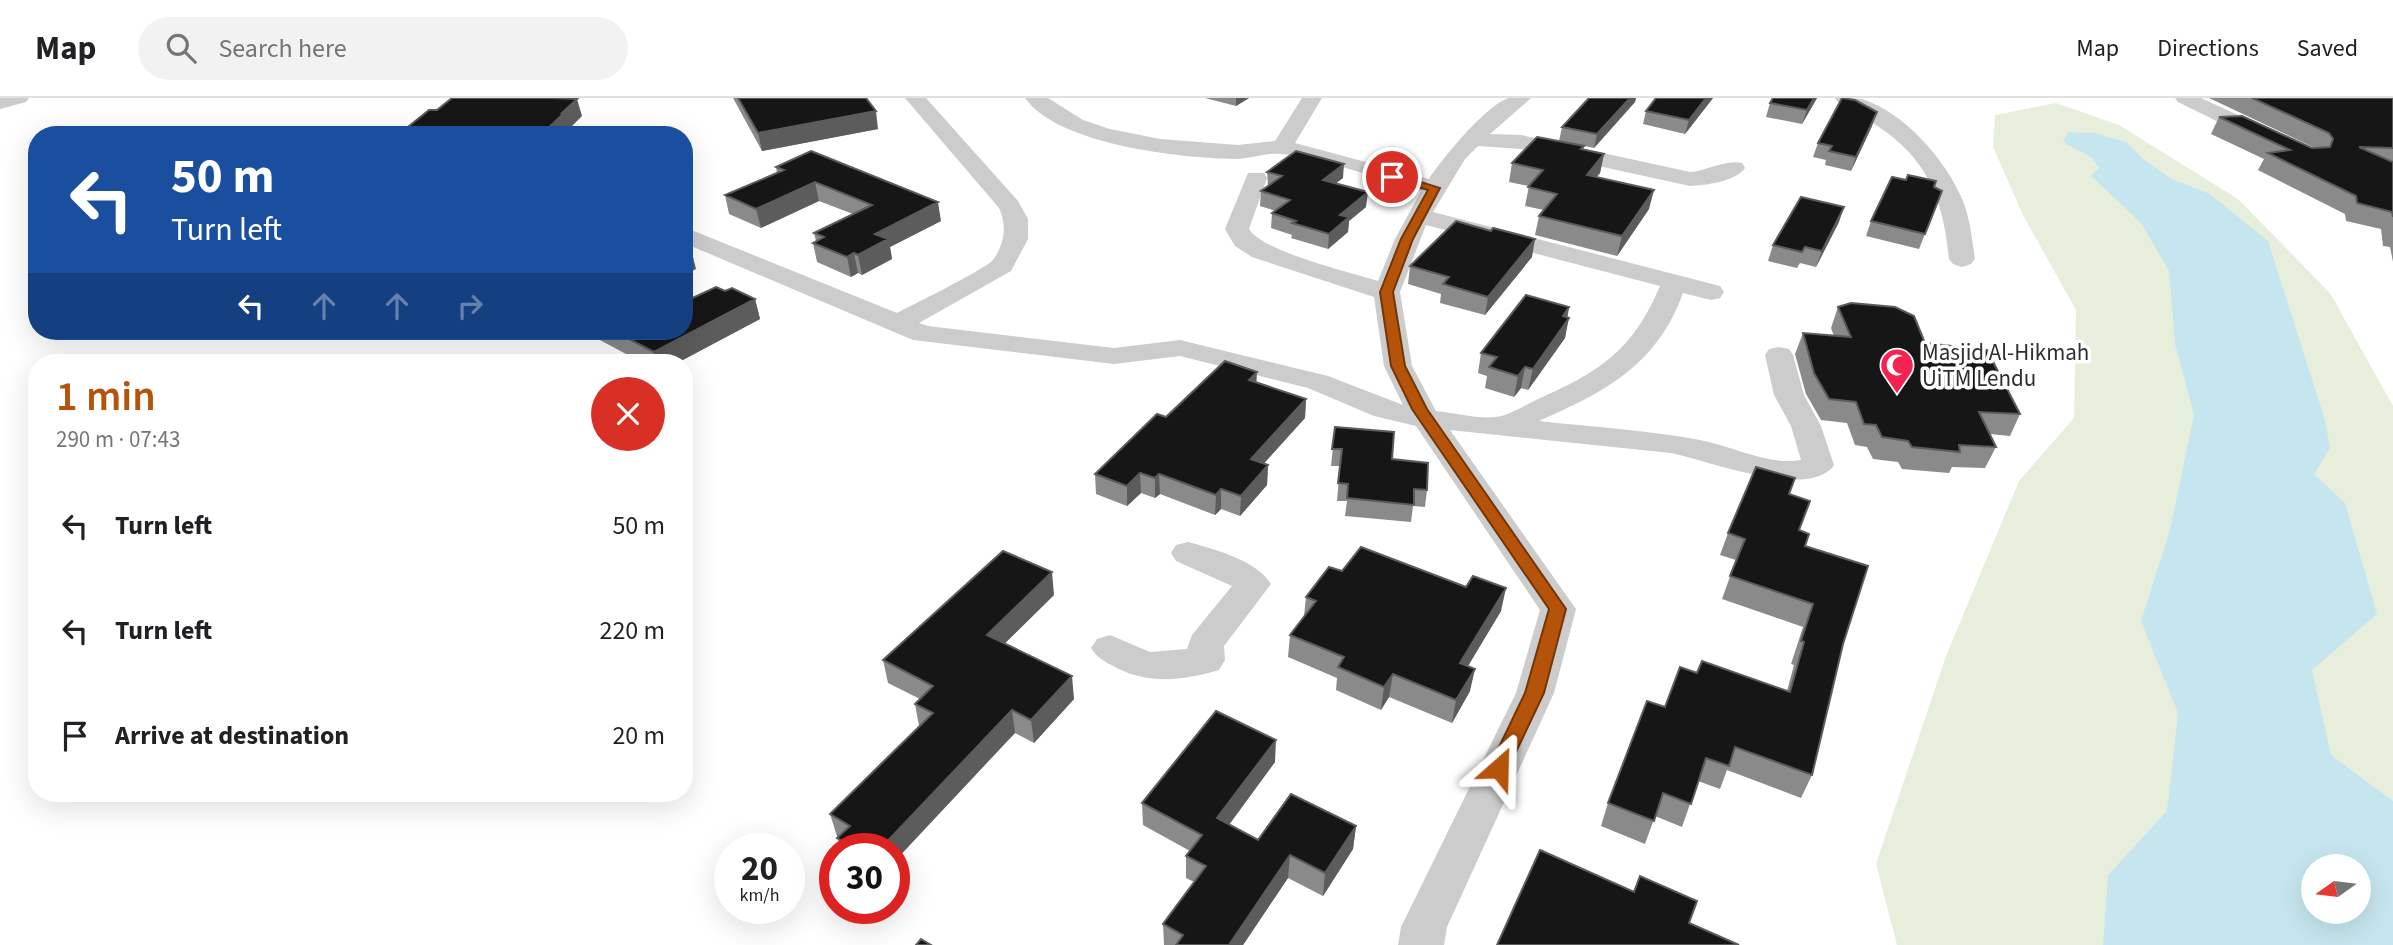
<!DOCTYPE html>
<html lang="en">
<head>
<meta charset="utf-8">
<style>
	:root { --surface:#fff; --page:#f2f2f2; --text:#202124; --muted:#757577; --line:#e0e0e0; --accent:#b45309 }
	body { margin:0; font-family:"Source Sans 3",sans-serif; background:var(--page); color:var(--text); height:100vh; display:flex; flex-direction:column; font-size:26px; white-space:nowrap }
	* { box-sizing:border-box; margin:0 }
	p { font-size:23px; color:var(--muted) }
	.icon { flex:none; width:38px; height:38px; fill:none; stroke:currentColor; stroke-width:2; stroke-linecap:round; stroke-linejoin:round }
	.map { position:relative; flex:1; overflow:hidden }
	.side { position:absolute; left:28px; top:256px; width:665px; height:448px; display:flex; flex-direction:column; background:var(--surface); border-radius:28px; box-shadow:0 7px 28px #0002 }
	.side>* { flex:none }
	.banner { position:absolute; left:28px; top:28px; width:665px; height:214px; border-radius:28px; box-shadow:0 7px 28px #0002; background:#1a4fa0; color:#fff; overflow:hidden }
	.needle { width:46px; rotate:256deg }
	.fabs { position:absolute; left:2301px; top:756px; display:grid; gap:14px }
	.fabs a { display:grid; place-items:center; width:70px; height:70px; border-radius:50%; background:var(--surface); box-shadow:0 7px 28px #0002; font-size:35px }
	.speed { position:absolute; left:714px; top:735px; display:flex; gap:14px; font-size:35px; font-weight:700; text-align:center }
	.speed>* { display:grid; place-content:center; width:91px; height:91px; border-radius:50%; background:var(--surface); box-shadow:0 7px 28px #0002; line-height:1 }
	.speed small { font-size:18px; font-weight:400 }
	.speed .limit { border:10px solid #d22; background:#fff; color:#111 }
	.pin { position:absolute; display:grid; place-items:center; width:60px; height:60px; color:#fff; margin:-30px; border:4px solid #fff; border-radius:50%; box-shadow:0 2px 7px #0007 }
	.me { position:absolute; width:77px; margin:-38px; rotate:25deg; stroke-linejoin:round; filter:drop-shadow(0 0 5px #0008) }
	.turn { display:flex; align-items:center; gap:24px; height:147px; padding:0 28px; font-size:32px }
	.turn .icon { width:91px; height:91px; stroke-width:2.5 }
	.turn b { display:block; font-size:49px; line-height:60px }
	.lanes { display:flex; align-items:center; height:66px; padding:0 28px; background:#0003; justify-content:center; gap:35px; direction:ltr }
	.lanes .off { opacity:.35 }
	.round { display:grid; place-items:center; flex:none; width:74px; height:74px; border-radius:37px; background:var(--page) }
	.overview { display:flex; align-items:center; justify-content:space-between; height:119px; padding:0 28px }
	h1 { font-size:42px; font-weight:600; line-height:52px; color:var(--accent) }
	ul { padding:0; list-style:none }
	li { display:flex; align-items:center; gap:21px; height:105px; padding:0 28px }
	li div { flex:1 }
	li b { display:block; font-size:26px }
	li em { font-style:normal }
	header { display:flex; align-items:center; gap:42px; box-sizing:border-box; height:98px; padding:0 35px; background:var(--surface); border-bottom:2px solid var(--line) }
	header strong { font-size:33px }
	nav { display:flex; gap:38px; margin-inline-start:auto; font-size:24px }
	.search { width:490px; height:63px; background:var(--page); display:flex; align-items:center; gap:18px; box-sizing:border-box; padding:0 24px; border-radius:38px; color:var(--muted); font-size:26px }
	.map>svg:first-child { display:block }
	.green { fill:#e8eedc; fill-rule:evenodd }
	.water { fill:#c6e6ef; fill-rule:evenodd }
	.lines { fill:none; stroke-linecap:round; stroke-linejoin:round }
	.minor { fill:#ccc; fill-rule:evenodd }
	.wall { fill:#8a8a8a }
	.shaded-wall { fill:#5c5c5c }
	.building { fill:#161616; stroke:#5c5c5c; stroke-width:2 }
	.route { fill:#b45309; stroke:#753606; stroke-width:2 }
	.labels { text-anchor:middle; stroke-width:7; stroke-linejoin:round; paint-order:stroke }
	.poi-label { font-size:23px; fill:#2f2f2f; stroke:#fff; text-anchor:start }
</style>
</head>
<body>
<header>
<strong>Map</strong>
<div class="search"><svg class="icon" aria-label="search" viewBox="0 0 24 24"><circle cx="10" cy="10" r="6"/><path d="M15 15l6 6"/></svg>Search here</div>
<nav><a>Map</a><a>Directions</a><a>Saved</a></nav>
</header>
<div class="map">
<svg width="2393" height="847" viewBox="0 0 2393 847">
	<rect width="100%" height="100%" fill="#fff"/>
	<!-- green -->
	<path class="green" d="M2056,5L2119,27L2238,101L2330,195L2393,308V847H1897L1876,766L1946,558L2019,383L2074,320L2076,212L2023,117L1993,49L1995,17ZM2314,768H2359V814H2314Z"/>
	<!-- water -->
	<path class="water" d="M2068,34L2095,35L2126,44L2143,61L2172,81L2210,96L2268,143L2325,322L2330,350L2314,376L2345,405L2377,516L2312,572L2331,657L2393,703V847H2103L2108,777L2167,713L2178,615L2141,523L2170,432L2194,317L2175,246L2169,173L2141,125L2091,78L2099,70L2091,59L2063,44ZM2314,768H2359V814H2314Z"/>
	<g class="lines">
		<!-- minor -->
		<path class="minor" d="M0,0H29L26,4L0,11Z
			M905,0H926L1018,103L1028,121V141L1011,173L919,225L928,228L1114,250L1180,242L1328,278L1403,307L1384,268L1374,199L1252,159L1235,148L1225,131L1248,75H1264L1267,80L1249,131C1263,154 1350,174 1378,183L1395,141L1421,93C1376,81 1329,61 1282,56C1266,54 1251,61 1235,61C1181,60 1058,47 1025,0H1048L1083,22L1110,31L1160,41L1238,47L1275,43L1302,0H1322L1295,45L1429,81C1442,61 1487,6 1509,0C1515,0 1525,0 1531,0L1490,36L1521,37L1690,74C1707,73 1725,61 1742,65L1745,70C1735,84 1706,87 1690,88L1521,51L1478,48L1465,61L1433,114L1720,188L1724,194L1720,200L1711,202L1683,195C1657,267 1605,294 1539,323C1592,329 1647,332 1700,342C1733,348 1768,368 1801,362L1791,328L1774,297L1765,257L1769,251L1779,249L1789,251L1793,257L1804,297L1821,328L1834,367C1810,403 1707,362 1671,355L1450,332L1576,511L1554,595L1447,829L1444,847H1398L1401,829L1516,595L1540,512L1416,328L1374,318L1308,290L1180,258L1114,266L913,242L684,145V129L897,215C914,206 984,172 993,162C1005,146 1007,127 999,110ZM1426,127L1660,188C1632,254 1599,274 1536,302C1524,308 1508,318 1496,319C1477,321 1455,315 1436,313L1412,268L1400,194Z
			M1835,0C1843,0 1854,0 1862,1C1905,15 1946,62 1963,103C1970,121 1972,141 1975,161L1971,166L1962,169L1953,166L1949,161C1943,101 1928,61 1876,27C1864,19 1843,12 1835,0Z
			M2175,0H2201L2275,34L2278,39L2275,44H2259L2178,4Z
			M1188,444C1214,451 1256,462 1271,486L1224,548L1225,562L1219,572C1184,582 1150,587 1117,570C1106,564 1098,561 1091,550L1097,541L1110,537L1150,554L1187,551L1192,537L1232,488L1176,463L1171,455L1176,447Z"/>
	</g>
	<!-- wall -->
	<path class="wall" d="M733,0H866L878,31L762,53Z
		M1205,0H1249L1236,8Z
		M1630,0H1636L1635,4L1594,50L1559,43L1562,29Z
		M1656,0H1713L1685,36L1643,26L1646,13Z
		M1817,0L1802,26L1766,19L1770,5Z
		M2209,0H2393V164L2390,149L2383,148L2381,131L2346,123L2345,116L2258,72L2264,61L2211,36L2219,19L2312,50H2315Z
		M1872,28L1851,73L1825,67L1826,62L1813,59L1818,45Z
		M1584,48L1583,52L1604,56L1600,75L1596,79L1649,111L1617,158L1535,137L1539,118L1544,112L1525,108L1529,88L1509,84L1512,65Z
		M776,69L941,123L890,149L892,161L862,177L858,175L851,179L817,164L813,145L816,143L814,135L853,116L819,103L761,130L729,116L725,97L777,75Z
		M1267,74L1343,80L1336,85L1366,109L1349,123L1348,134L1328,151L1291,140L1292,137L1271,130L1272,115L1276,113L1260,108L1261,93L1268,88Z
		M1934,89L1942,93L1919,151L1866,138L1871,123Z
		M1839,124L1816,169L1800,165L1797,170L1768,163L1773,147Z
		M1532,159L1485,217L1440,205L1441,196L1408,186L1410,168Z
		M725,193L755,201L760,221L679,264H641L583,233H684Z
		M1569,209L1565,240L1528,292L1521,290L1514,299L1485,290L1487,278L1478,275L1481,255Z
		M1838,209L1925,245L2020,316L2010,338L1990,336L1996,349L1985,370L1952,369L1949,375L1902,371L1898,364L1873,361L1867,349L1855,347L1847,325L1821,322L1806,296L1795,256L1803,235L1834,238L1831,230Z
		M1257,284L1306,301L1305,320L1264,365L1268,367L1267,387L1240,418L1221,411L1215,417L1160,396L1155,400L1141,395L1127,408L1096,396L1095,376L1166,319Z
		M1335,329L1392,361L1427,392L1425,409L1413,408L1411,424L1345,418L1347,403H1337L1340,368H1331Z
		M1789,396L1799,432L1843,546L1812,677L1801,700L1727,672L1720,691L1698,683L1682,729L1655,718L1645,746L1601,728L1608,705L1665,609L1697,575L1787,593L1794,567L1791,566L1803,529L1722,501L1736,462L1720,457L1728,435Z
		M1342,473L1501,513L1468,568L1470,593L1452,625L1389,599L1381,612L1336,592L1337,580L1288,559L1290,537L1304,518L1306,499Z
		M1054,497L1004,546L1074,601L1034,645L1015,635L894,751H841L830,716L919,628L915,606L920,601L888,585L883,562Z
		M1275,664L1229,727L1258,742L1356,728L1353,751L1323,798L1288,780L1243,847H1164L1163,826L1194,784L1186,780V758L1190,753L1143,727L1142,705Z"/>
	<!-- shaded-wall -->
	<path class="shaded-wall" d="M1236,0H1249L1236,8Z
		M1630,0H1636L1635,4L1594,50L1597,36Z
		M1706,0H1713L1685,36L1689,22Z
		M1814,0H1817L1802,26L1807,12Z
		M577,1L582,18L569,31L570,33L566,37H541Z
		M876,13L878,31L762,53L758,35Z
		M1877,14L1872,28L1851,73L1856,59Z
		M1604,56L1600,75L1583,95L1587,77Z
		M1344,66L1343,80L1322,96L1323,82Z
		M815,84L819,103L761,130L756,111Z
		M1654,92L1649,111L1617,158L1622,138Z
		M1368,94L1366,109L1349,123L1348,134L1328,151L1329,136L1340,117Z
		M938,104L941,123L890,149L892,161L862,177L858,157L875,136Z
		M1844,109L1839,124L1816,169L1822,153Z
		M1535,141L1532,159L1485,217L1488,199Z
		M691,151L696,171L684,177V154Z
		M854,155L858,175L851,179L847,159Z
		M755,201L760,221L679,264H657L654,254Z
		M1569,209L1566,224L1569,220L1565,240L1528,292L1533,271Z
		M1525,269L1521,290L1514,299L1518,278Z
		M1257,274L1256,293L1249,282Z
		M1306,301L1305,320L1250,381L1251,361Z
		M1268,367L1267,387L1240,418L1241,398Z
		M1140,375L1141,395L1127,408V388Z
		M1159,376L1160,396L1155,400V380Z
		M1221,391V411L1215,417L1216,397Z
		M1052,474L1054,497L990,560L987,537Z
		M1506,490L1501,513L1456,588L1460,565Z
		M1475,571L1470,593L1452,625L1456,602Z
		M1393,576L1389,599L1381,612L1384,589Z
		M1072,578L1074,601L1034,645L1031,622Z
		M1012,612L1015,635L894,764V751H880Z
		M1276,642L1275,664L1217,743V720Z
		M1356,728L1353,751L1323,798L1325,775Z
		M1290,757L1288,780L1243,847H1229Z"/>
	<!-- building -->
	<path class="building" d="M452,0H553L577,1L562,15H564L541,37H398L429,12H437Z
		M738,0H866L876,13L758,35Z
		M1589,0H1630L1597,36L1562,29Z
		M1656,0H1706L1689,22L1646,13Z
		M1773,0H1814L1807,12L1770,5Z
		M1842,0L1855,2L1877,14L1856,59L1829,53L1832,48L1818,45Z
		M2252,0H2393V50L2359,49L2393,64V119L2392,114L2357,105L2356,98L2268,55L2290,52L2219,19L2242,18L2312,50L2330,49L2333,41L2329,35Z
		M297,32L343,35L341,37H288Z
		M1537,39L1584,48L1581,51L1604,56L1587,77L1654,92L1622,138L1539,118L1557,96L1528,89L1543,72L1512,65Z
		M811,53L938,104L875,136L888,141L858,157L854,155L847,159L813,145L824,139L814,135L872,107L815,84L756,111L725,97L784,72L776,69Z
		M1296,53L1344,66L1323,82L1368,94L1340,117L1349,119L1329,136L1292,125L1296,123L1272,115L1290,102L1261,93L1282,78L1267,74Z
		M1908,77L1936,83L1934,89L1942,93L1925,136L1871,123L1892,79L1906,82Z
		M1801,99L1844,109L1822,153L1805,149L1802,154L1773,147Z
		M1456,123L1491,133L1493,130L1535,141L1488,199L1443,186L1449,179L1410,168Z
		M684,148L691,151L684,154Z
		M716,189L725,193L732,190L755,201L654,254L614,233H684V204Z
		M1526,197L1569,209L1563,218L1569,220L1533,271L1525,269L1518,278L1489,269L1497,259L1481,255Z
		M1851,205L1895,209L1914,218L1925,245L1987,252L2020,316L1979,314L1996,349L1959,347L1960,354L1912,349L1908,343L1882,339L1876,327L1864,326L1856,304L1829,301L1814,275L1803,235L1851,239L1838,209Z
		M1225,263L1257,274L1249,282L1306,301L1251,361L1268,367L1241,398L1221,391L1216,397L1159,376L1155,380L1140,375L1127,388L1095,376L1157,316L1166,319Z
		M1335,329L1394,334L1392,361L1428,365L1427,392L1414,391V407L1347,400L1348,386L1338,385L1342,351H1332Z
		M1756,369L1795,380L1789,396L1810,403L1799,432L1809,436L1805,448L1868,468L1843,546L1812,677L1735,649L1729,668L1706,660L1691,706L1663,695L1654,723L1608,705L1647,603L1665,609L1680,569L1697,575L1702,563L1790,594L1804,544L1801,543L1813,506L1730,478L1745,441L1728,435Z
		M1361,449L1466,489L1473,478L1506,490L1460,565L1475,571L1456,602L1393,576L1384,589L1338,569L1344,559L1290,537L1316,503L1306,499L1329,469L1342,473Z
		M1003,453L1052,474L987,537L1072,578L1031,622L1012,612L880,751H856L837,740L850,728L830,716L933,615L915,606L933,588L883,562Z
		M1216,613L1276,642L1217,720L1258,742L1291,696L1356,728L1325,775L1290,757L1229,847H1176L1183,837L1163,826L1206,768L1186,758L1202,737L1142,705Z
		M1540,752L1634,794L1640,778L1697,803L1689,825L1739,847H1497Z
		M921,841L931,847H916Z"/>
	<!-- route -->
	<path class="route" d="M1392,75L1440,90L1413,141L1393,194L1405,268L1427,311L1566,511L1544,595L1506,675L1499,678L1492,675L1489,670L1525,595L1549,511L1412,311L1391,268L1380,194L1401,141L1428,92L1388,81L1387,79Z"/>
	<!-- icons -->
	<defs>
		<g id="mosque-pin" transform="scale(1.75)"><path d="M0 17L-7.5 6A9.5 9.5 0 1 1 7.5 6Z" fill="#f52252" stroke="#fff"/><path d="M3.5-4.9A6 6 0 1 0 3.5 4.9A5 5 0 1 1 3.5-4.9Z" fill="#fff"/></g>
	</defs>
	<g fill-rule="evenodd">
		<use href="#mosque-pin" x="1897" y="267"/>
	</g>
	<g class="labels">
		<!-- poi labels -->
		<g class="poi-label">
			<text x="1922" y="262">Masjid Al-Hikmah<tspan x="1922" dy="26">UiTM Lendu</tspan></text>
		</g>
	</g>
</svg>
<div class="fabs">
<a><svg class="needle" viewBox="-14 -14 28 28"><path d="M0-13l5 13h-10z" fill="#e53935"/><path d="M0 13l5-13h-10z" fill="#757577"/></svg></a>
</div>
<div class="speed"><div>20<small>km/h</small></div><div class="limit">30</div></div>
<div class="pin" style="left:1392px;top:79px;background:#d93025"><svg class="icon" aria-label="arrive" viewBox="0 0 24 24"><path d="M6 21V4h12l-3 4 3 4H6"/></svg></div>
<svg class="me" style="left:1499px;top:670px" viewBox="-20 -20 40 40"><path d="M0-17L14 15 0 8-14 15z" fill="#b45309" stroke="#fff" stroke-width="4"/></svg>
<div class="banner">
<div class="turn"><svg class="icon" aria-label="left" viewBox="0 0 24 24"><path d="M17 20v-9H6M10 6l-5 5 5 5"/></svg><div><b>50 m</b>Turn left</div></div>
<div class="lanes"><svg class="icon" aria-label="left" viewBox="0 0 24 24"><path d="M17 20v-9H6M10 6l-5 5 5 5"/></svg><svg class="icon off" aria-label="ahead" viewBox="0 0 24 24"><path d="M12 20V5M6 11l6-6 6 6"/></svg><svg class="icon off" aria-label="ahead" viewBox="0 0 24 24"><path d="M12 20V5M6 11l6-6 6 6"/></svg><svg class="icon off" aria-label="right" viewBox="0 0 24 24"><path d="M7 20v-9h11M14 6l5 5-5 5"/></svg></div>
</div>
<section class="side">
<div class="overview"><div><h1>1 min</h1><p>290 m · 07:43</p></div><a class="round" style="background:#d93025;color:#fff"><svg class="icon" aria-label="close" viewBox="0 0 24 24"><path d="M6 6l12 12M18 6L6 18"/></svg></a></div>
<ul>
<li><svg class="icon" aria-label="left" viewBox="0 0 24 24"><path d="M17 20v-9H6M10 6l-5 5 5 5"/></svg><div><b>Turn left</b></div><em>50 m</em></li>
<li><svg class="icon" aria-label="left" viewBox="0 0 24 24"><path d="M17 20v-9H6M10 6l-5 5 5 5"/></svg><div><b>Turn left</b></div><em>220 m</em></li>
<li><svg class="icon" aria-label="arrive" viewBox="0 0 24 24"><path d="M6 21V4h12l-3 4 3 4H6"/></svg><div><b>Arrive at destination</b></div><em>20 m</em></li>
</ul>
</section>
</div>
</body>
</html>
